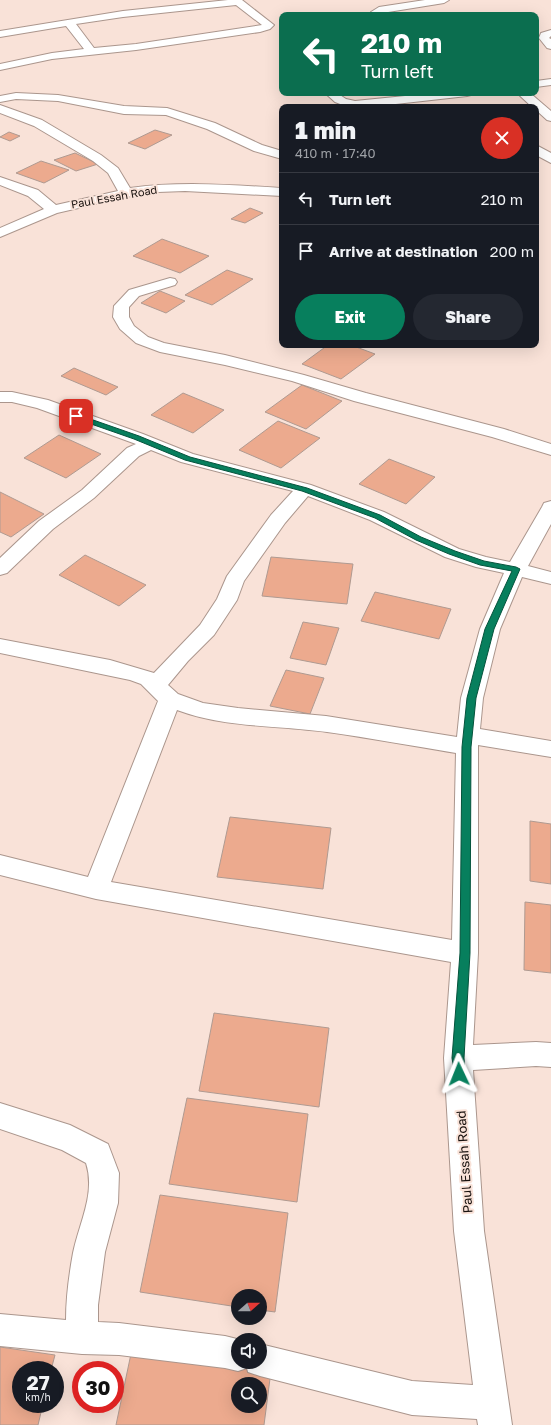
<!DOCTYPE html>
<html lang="en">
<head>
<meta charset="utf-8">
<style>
	:root { --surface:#171b24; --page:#242831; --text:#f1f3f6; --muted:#9ea1a6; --line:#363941; --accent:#077f5d }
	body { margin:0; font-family:"Golos Text",sans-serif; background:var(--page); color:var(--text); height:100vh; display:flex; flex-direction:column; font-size:15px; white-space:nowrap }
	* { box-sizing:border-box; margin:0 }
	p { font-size:13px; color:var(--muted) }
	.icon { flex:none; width:22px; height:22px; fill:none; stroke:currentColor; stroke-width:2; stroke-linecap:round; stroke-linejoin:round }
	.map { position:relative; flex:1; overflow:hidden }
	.side { position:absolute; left:279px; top:104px; width:260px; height:244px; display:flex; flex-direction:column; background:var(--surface); border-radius:8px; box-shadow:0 4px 16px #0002 }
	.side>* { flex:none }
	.hud { position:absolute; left:279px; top:12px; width:260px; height:84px; border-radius:8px; box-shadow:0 4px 16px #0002; background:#0b6e4f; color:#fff; overflow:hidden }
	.needle { width:26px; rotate:69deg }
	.buttons { position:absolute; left:231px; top:1289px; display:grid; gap:8px }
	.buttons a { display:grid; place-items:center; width:36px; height:36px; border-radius:50%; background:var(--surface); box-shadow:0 4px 16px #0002; font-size:20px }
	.speed { position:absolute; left:12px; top:1361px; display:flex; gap:8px; font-size:20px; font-weight:700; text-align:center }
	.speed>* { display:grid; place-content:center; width:52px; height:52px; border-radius:50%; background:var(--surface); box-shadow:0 4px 16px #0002; line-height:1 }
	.speed small { font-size:10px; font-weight:400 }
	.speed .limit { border:6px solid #d22; background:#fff; color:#111 }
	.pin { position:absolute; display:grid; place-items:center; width:34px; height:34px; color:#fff; margin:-17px; border-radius:8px; box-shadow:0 2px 6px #0006 }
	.me { position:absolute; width:44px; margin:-22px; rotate:358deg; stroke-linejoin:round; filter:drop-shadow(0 0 3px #0008) }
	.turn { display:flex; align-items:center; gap:14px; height:84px; padding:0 16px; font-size:18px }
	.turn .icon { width:52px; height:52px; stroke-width:2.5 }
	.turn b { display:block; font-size:28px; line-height:34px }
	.round { display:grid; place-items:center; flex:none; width:42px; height:42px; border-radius:21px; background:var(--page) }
	.summary { display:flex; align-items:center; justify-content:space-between; height:68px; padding:0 16px }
	h1 { font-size:24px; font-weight:800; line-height:30px }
	.cta { display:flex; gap:8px; margin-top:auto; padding:8px 16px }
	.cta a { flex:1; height:46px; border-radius:24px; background:var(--accent); color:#fff; font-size:16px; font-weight:800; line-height:46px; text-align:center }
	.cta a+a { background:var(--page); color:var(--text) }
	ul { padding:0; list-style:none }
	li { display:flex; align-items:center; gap:12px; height:52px; padding:0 16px; border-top:1px solid var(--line) }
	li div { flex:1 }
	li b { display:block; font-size:15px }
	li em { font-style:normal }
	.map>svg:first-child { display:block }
	.building { fill:#ecaa8e; stroke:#af9a91; fill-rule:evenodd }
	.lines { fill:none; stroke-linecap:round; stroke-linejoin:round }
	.minor-casing { stroke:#ab968d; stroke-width:2 }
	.minor { fill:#fff; fill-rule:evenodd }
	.route { fill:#077f5d; stroke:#05533c }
	.labels { text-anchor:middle; stroke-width:4; stroke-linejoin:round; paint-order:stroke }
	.far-street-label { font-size:11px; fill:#18110e; stroke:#f9e2d8 }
	.street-label { font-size:13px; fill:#18110e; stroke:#f9e2d8 }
</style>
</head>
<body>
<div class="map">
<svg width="551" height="1425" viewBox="0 0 551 1425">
	<rect width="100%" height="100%" fill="#f9e2d8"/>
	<!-- building -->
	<path class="building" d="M155,130L172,135L145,149L128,143Z
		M9,132L20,136L10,141L0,137Z
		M75,153L98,164L76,171L54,160Z
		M41,161L69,170L44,183L16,173Z
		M250,208L263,213L245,223L231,219Z
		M162,239L209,256L180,273L133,256Z
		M227,270L253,279L212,305L185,295Z
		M160,291L185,301L166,313L141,303Z
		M328,345H351L375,354L341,379L302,364Z
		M74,368L118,387L106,395L61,376Z
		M302,385L342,401L306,429L265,412Z
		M183,393L224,410L193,433L151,415Z
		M278,421L320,438L281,468L239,450Z
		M59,435L101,454L66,478L24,458Z
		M389,459L435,477L406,504L359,484Z
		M0,492L44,514L11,537L0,532Z
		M85,555L146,585L119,606L59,575Z
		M271,557L353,564L347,604L262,596Z
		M375,592L451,609L439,639L361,621Z
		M303,622L339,628L326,665L290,658Z
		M286,670L324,678L310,714L270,706Z
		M230,817L331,828L323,889L217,877Z
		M530,821L551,824V884L530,881Z
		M525,902L551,905V973L524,970Z
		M214,1013L329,1028L319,1107L199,1091Z
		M187,1098L308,1114L297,1202L169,1184Z
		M160,1195L288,1213L275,1312L260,1310V1296H238V1307L140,1292Z
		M0,1347L55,1355L51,1370H21V1404H43L38,1425H0Z
		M132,1349L271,1371L264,1425H116ZM238,1384H260V1406H238Z"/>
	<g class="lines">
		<!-- minor casing -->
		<g class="minor-casing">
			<path id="minor" d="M228,0H242L274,25L270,29L260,32L136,50L52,59L0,70V64L52,53L84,49L66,26L0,37V31L123,11ZM236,5L262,25L136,44L94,48L76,24L123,17Z
				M425,0H449L444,3L382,13V15H372L371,12L379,7Z
				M551,30V36L549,38L551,39V49L547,48L539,38L541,33Z
				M551,79V85L536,87V81Z
				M16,93L58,95L124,106L167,108L215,123L262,145L282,151V159L254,151L207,129L166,115L124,114L58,101L16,99L0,102V96Z
				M325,93H337L346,99L355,101L435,93H473L471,95L467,96L369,107H348L335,102Z
				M517,93H530L551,111V121L547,120L536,110V107H532Z
				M0,105L42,120L101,155L118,168L130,188C181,181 231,185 282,188V196L185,191L158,192L126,197L57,213L0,237V228L44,209L28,196L0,185V177L38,190L56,205L118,191L108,173L93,161L34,126L0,113Z
				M536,145L551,153V163L536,155Z
				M170,278L175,279L177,282L175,285L139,296L129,307V317L134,326L148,337L164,343L225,355L304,375L366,393L504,429L551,444V455L492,437L354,401L292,381L225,365L160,352L136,343L120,329L113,317L114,306L129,290Z
				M0,392H12L48,400L143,434L193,454L311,485L384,512L459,549L486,557L510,562L542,507L544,503L551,501V524L528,566L551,572V584L522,577L500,629L483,698L480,729L551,741V757L478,745V953L473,1045L536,1042L551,1043V1067L536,1066L473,1070L484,1231L512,1425H478L477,1419L412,1415L260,1376L248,1372L247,1368L238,1371L225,1368L119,1355L82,1354L0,1346V1314L66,1320C66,1298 69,1275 73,1253C79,1223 96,1194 86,1163L62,1150L0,1129V1103L70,1125L108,1144L119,1173L118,1203L105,1252L98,1305V1322L119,1323L225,1336L241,1340H238V1362H260V1344L412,1381L473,1385L454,1231L444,1058L451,962L96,899L0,875V855L88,877L158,701L141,684L130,680L0,653V639L110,660L154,673L200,625L217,599L227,576L271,515L293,491L181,462L151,450L139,456L94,498L53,529L7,573L0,575V558L39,521L82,490L127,448L136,444L37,408L12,402H0ZM308,496L370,520L445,557L476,567L504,573L480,629L461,698L457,737L326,716L238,708L203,703L178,694L168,685L188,661L214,635L237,600L244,581L285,523ZM177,710C225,728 276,725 327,732C370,738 413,746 456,753L452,940L111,882Z"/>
		</g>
		<!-- minor -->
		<use href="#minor" class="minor"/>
	</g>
	<!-- route -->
	<path class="route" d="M76,414L139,436L190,457L307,488L380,515L421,537L455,551L484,561L516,567L520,569L494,629L476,698L471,747L470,953L464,1058L465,1074L463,1077L459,1079L455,1077L452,1058L460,953L462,747L467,698L485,629L512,571L480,565L449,554L416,540L375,518L302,491L185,460L134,439L74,418L73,416Z"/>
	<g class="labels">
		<!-- far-street labels -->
		<g class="far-street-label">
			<text transform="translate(114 197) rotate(-10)" y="4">Paul Essah Road</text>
		</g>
		<!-- street labels -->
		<g class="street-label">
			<text transform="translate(464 1162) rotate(-94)" y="5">Paul Essah Road</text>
		</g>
	</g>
</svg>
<div class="buttons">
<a><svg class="needle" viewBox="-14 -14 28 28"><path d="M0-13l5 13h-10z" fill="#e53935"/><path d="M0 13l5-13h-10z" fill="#9ea1a6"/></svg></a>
<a><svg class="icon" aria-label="sound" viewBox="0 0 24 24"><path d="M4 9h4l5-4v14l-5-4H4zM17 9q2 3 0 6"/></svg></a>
<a><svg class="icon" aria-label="search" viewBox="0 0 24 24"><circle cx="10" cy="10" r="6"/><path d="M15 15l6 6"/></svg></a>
</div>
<div class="speed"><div>27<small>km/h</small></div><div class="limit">30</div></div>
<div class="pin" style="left:76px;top:416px;background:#d93025"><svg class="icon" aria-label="arrive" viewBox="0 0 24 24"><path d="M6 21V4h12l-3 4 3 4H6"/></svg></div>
<svg class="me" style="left:459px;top:1074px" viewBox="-20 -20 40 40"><path d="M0-17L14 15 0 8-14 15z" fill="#077f5d" stroke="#fff" stroke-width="4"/></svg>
<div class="hud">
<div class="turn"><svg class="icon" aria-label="left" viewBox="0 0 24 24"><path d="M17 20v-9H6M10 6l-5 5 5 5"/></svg><div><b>210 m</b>Turn left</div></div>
</div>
<section class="side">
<div class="summary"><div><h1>1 min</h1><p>410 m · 17:40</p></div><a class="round" style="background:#d93025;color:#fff"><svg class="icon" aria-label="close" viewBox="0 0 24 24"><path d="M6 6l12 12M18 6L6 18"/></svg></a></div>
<ul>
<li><svg class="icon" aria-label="left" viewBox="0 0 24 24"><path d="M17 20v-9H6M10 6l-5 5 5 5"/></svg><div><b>Turn left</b></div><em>210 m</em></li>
<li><svg class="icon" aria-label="arrive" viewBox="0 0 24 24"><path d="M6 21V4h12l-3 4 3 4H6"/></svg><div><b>Arrive at destination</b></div><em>200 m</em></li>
</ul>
<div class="cta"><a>Exit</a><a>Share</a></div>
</section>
</div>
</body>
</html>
